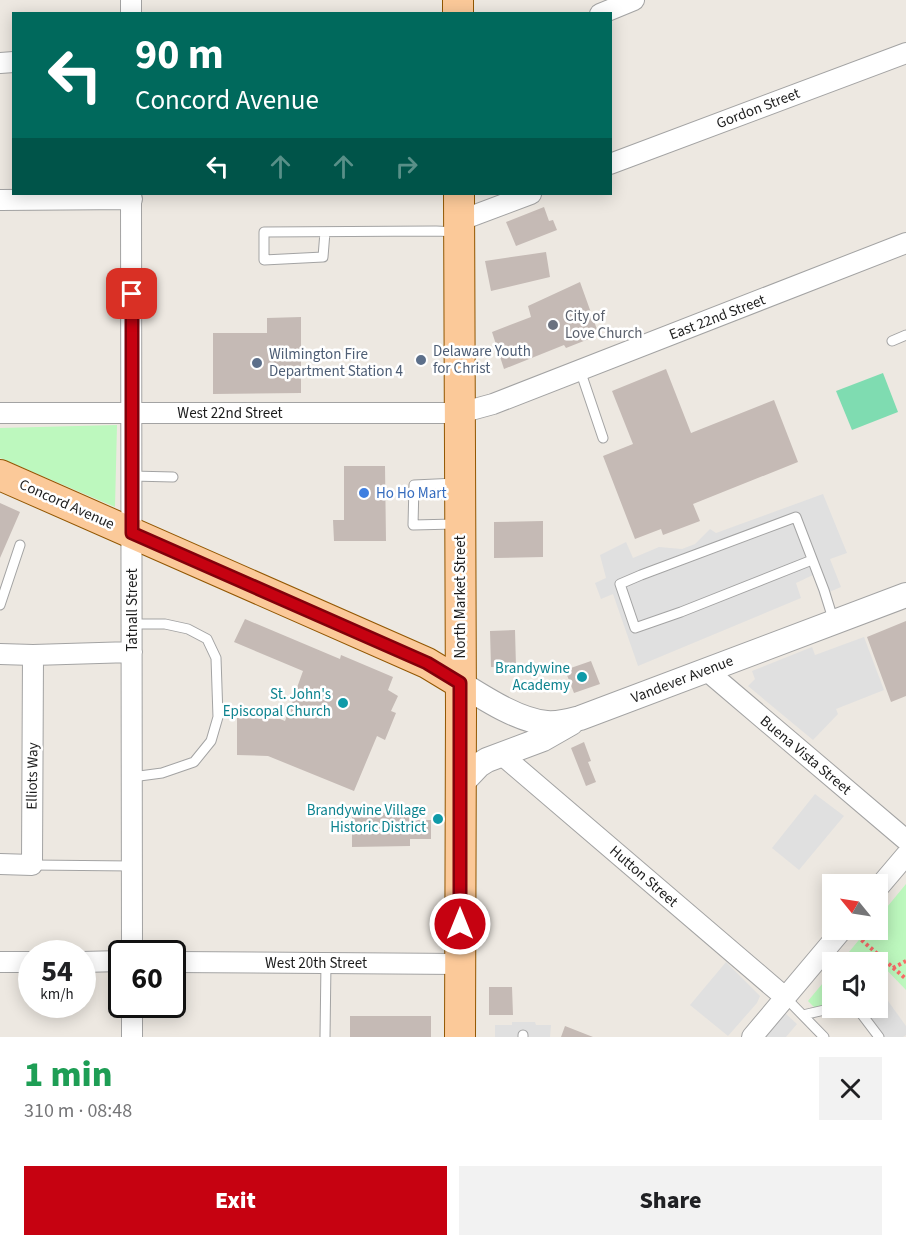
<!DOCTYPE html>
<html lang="en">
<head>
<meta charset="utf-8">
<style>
	:root { --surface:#fff; --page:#f2f2f2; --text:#202124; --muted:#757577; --accent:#c60211 }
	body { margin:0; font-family:"Source Sans 3",sans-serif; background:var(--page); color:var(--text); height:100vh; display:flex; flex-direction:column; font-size:22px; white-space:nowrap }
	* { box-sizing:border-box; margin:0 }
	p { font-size:20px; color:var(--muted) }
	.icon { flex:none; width:33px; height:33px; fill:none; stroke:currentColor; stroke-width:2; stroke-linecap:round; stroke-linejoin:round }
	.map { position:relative; height:1037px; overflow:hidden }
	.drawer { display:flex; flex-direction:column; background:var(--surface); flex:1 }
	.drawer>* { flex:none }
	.guide { position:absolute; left:12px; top:12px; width:600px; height:183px; border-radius:0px; box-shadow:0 3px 15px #0003; background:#00695c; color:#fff; overflow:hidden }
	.needle { width:39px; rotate:300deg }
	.buttons { position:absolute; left:822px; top:874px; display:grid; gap:12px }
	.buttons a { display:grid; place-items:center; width:66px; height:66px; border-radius:0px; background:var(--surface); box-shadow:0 3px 15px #0003; font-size:30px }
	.speed { position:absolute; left:18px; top:940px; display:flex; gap:12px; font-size:30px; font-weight:700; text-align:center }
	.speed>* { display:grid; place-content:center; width:78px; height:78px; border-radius:50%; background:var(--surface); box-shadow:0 3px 15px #0003; line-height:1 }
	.speed small { font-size:15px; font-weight:400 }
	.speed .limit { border:3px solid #111; border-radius:9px; background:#fff; color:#111 }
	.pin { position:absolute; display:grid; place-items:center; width:51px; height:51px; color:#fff; margin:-26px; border-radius:12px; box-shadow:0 3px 9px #0006 }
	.me { position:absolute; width:66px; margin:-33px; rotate:0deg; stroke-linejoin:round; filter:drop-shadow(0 0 4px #0008) }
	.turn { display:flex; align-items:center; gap:21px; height:126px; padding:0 24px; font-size:27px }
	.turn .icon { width:78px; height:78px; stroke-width:2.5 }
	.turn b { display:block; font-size:42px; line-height:51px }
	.lanes { display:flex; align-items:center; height:57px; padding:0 24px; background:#0003; justify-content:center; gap:30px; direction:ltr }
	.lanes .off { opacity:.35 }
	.round { display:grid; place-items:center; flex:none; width:63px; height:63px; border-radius:0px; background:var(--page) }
	.head { display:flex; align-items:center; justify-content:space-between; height:102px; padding:0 24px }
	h1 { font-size:36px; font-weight:800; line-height:45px; color:#1e9e55 }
	.primary-button { display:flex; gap:12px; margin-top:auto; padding:12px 24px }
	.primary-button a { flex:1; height:69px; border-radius:0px; background:var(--accent); color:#fff; font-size:24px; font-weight:800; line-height:69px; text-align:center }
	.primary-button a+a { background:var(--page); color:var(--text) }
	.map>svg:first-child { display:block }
	.park { fill:#bdf8be }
	.pitch { fill:#7fdcb1 }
	.parking { fill:#e0e0e0 }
	.building { fill:#c5bab5 }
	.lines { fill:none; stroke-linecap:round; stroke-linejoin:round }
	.service-casing { stroke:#a3a3a3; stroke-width:11 }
	.minor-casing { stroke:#a3a3a3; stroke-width:22 }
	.tertiary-casing { stroke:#a3a3a3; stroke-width:26 }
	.primary-casing { stroke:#925702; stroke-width:32 }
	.path { stroke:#f86b68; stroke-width:4; stroke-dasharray:3 3; stroke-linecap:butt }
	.service { stroke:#fff; stroke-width:9 }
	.minor { stroke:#fff; stroke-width:20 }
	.tertiary { stroke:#fff; stroke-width:24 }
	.primary { stroke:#fbc999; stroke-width:30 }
	.route-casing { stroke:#81010b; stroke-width:15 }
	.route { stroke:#c60211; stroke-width:10 }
	.worship-dot { fill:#6b7280; stroke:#fff; stroke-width:2 }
	.service-dot { fill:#5c6f8a; stroke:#fff; stroke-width:2 }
	.shop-dot { fill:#3f7fe0; stroke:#fff; stroke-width:2 }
	.culture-dot { fill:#0f9aa8; stroke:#fff; stroke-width:2 }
	.labels { text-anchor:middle; stroke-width:5; stroke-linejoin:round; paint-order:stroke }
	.street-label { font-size:15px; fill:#1c1c1c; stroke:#fff }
	.worship-label { font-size:15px; fill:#5b616d; stroke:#fff; text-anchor:start }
	.service-label { font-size:15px; fill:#4e5e75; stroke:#fff; text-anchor:start }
	.shop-label { font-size:15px; fill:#366cbe; stroke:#fff; text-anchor:start }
	.culture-label { font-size:15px; fill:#0d838f; stroke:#fff; text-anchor:end }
</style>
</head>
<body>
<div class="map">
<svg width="906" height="1037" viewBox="0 0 906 1037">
	<rect width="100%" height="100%" fill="#ede8e1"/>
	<!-- park -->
	<path class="park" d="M117,425L115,507L0,458V428Z
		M906,884V990L879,962L840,963L867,930H878V918Z
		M832,972V999L818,1011L808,1001Z"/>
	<!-- pitch -->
	<path class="pitch" d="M883,373L898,412L852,430L836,391Z"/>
	<!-- parking -->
	<path class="parking" d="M823,494L847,553L830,559L841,587L820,596L813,575L796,583L801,598L638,666L613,594L601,599L595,583L606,578L600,555L626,542L633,558L659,547L682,549L695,544L710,529L716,533Z
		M864,637L884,690L836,709L838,714L813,740L748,686L755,679L752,671L812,647L815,655Z
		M815,794L844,816L799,870L772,848Z
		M726,962L760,996L757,1003L728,1036L690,1005Z
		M878,987L906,1026V1035L903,1037H880L860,1008H878Z
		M785,1013L797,1024L786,1037H765Z
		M512,1022H535L536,1025H551L550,1037H495V1025H512Z"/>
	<!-- building -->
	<path class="building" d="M544,207L549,221L553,220L557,230L516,246L506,222Z
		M546,252L550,277L491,291L485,261Z
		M580,282L599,335L566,348L564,345L504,369L492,332L531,317L528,306Z
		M301,317V393L213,394V333H267V318Z
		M666,369L691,433L774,400L798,462L693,504L700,521L663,535L661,529L635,539L603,456L633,444L612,391Z
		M344,466H385L386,541H334L333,520H344Z
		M0,503L20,512L0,558Z
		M543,521V557L494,558V522Z
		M245,619L340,659L341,655L393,677L388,690L398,696L391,711L396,713L385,740L377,736L354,791L268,756L237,755V718L280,719L285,721L303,671L234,642Z
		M906,621V696L891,702L867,637Z
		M515,630L516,667H491L490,631Z
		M591,661L600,684L574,693L565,670Z
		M584,742L591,761L588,762L596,782L586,786L571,748Z
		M409,812V820H431V839H410V846L352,847V814Z
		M489,987H512L513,1015H489Z
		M350,1016H431V1037H350Z
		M565,1026L593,1037H561Z"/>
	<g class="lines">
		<!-- service casing -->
		<g class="service-casing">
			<path id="service" d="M325,232L323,257L264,260V232L436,231L457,232
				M892,341L906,335
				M580,370L603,438
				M132,476L173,477
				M455,524L413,525L414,485L457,483
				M812,560L681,612L635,628L620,584L641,575L796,517L824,590L834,622
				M0,605L20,545
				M132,624H165L188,629L207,639L216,658L218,717L211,741L194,762L162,773L132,777
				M32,865L132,866
				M786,998L824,1037
				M857,1008L879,1037
				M803,1015L833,1008
				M523,1035V1037
				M325,1037L326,963"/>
		</g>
		<!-- minor casing -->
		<g class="minor-casing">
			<path id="minor" d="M131,14V0
				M600,14L634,0
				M0,63L14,62
				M610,164L906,53
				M131,194L132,954
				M0,200L132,199
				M459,221L531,194
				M0,413H460L493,404L906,243
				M0,654L33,655L132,652
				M706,670L906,840
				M502,755L786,998
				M0,864L32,865L33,655
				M878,888L906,855
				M0,962H32
				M82,962L122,961
				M172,962L460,964
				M132,1005V1037
				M752,1037L842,930"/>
		</g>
		<!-- tertiary casing -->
		<g class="tertiary-casing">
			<path id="tertiary" d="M460,683C484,698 519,721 547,723C558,724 569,721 580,718L906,595
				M460,785L479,765L487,760L543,739L571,723"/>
		</g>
		<!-- primary casing -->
		<g class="primary-casing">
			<path id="primary" d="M458,0V14
				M459,194L461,712L460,1037
				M0,475L427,663L460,683"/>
		</g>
		<!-- path -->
		<path class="path" d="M857,936L906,979
			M893,968L906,961"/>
		<!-- service -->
		<use href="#service" class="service"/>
		<!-- minor -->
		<use href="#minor" class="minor"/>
		<!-- tertiary -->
		<use href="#tertiary" class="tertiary"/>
		<!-- primary -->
		<use href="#primary" class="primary"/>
	</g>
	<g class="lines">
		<!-- route casing -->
		<g class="route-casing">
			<path id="route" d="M132,294V533L427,663L460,683V924"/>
		</g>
		<!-- route -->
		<use href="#route" class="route"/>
	</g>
	<!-- markers -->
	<circle class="worship-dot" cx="553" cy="325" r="6"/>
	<g class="service-dot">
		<circle cx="421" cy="360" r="6"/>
		<circle cx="257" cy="363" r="6"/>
	</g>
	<circle class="shop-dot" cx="364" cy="493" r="6"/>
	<g class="culture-dot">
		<circle cx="582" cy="677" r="6"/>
		<circle cx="343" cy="703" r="6"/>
		<circle cx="438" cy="819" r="6"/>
	</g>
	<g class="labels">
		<!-- street labels -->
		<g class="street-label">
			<text transform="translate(758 108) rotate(-21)" y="5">Gordon Street</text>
			<text transform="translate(717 317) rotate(-21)" y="5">East 22nd Street</text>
			<text x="230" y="418">West 22nd Street</text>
			<text transform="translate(67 504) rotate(24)" y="5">Concord Avenue</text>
			<text transform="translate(460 597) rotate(-90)" y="5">North Market Street</text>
			<text transform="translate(132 610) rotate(-90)" y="5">Tatnall Street</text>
			<text transform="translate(682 679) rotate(-21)" y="5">Vandever Avenue</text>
			<text transform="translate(806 755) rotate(40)" y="5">Buena Vista Street</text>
			<text transform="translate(32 776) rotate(-89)" y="5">Elliots Way</text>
			<text transform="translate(644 876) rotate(41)" y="5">Hutton Street</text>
			<text x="316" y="968">West 20th Street</text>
		</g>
		<!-- worship labels -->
		<g class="worship-label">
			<text x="565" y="321">City of<tspan x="565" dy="17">Love Church</tspan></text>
		</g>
		<!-- service labels -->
		<g class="service-label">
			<text x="433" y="356">Delaware Youth<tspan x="433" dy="17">for Christ</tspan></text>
			<text x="269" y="359">Wilmington Fire<tspan x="269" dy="17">Department Station 4</tspan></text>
		</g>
		<!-- shop labels -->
		<g class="shop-label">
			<text x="376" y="498">Ho Ho Mart</text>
		</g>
		<!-- culture labels -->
		<g class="culture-label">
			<text x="570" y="673">Brandywine<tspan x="570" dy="17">Academy</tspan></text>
			<text x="331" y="699">St. John's<tspan x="331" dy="17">Episcopal Church</tspan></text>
			<text x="426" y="815">Brandywine Village<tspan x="426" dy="17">Historic District</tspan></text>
		</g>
	</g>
</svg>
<div class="buttons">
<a><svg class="needle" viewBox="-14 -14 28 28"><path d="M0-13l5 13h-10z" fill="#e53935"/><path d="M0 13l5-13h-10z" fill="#757577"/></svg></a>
<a><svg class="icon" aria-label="sound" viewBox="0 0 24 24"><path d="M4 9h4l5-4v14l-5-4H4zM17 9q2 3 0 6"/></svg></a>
</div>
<div class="speed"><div>54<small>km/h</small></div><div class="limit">60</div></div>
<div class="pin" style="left:132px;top:294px;background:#d93025"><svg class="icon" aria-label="arrive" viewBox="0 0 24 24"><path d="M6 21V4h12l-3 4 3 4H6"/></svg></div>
<svg class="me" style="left:460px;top:924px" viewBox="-20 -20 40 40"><circle r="17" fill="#c60211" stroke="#fff" stroke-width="3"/><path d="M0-11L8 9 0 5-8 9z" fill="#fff"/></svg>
<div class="guide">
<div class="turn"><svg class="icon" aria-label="left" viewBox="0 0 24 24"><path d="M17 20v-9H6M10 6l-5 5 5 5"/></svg><div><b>90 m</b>Concord Avenue</div></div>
<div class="lanes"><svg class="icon" aria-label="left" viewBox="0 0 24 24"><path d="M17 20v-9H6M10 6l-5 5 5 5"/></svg><svg class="icon off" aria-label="ahead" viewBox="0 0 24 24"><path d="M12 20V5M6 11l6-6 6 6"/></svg><svg class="icon off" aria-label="ahead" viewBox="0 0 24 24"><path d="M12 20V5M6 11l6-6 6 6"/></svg><svg class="icon off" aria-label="right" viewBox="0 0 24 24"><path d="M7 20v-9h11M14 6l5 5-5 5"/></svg></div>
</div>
</div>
<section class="drawer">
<div class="head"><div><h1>1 min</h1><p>310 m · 08:48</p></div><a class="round"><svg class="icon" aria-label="close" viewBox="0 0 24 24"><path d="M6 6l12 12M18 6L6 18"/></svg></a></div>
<div class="primary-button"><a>Exit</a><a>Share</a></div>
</section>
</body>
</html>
